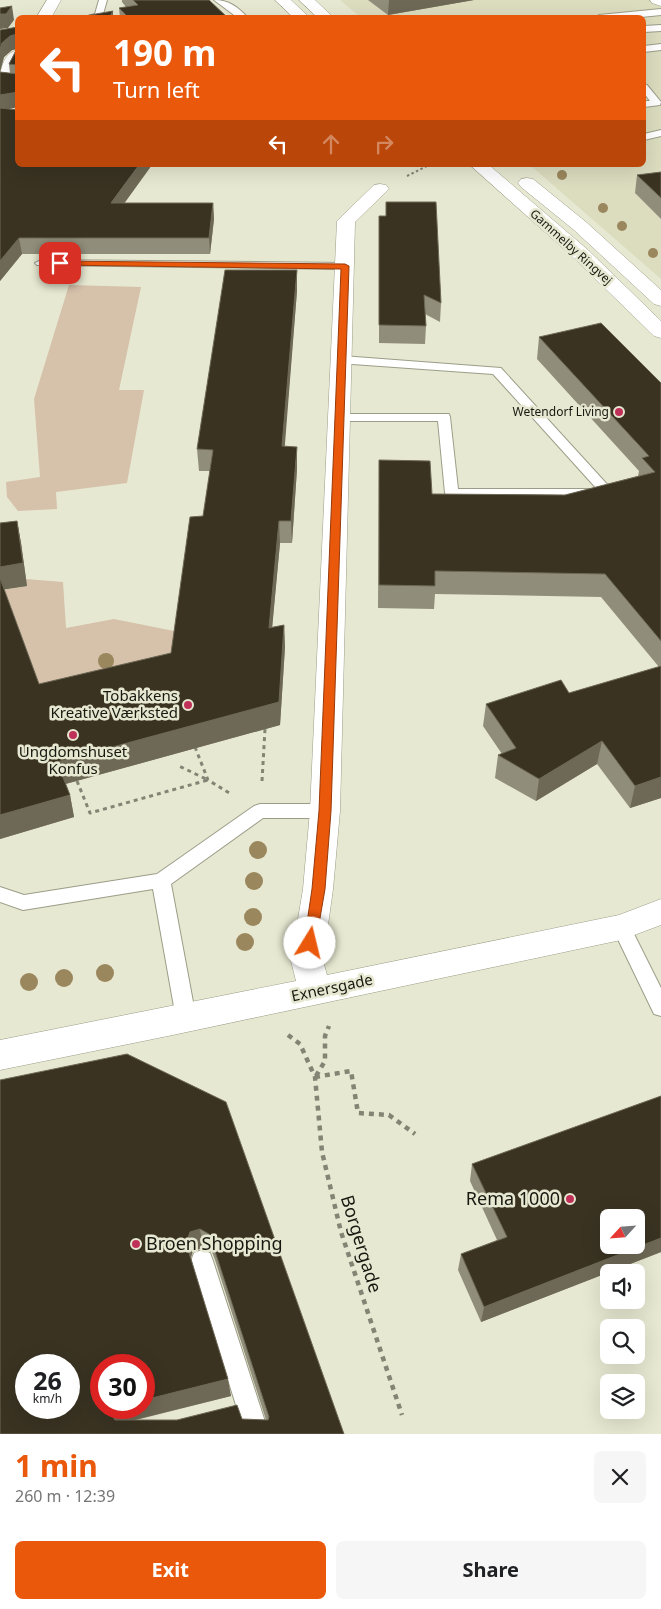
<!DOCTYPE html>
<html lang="en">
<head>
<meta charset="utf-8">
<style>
	:root { --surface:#fff; --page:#f6f6f6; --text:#202124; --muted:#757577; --accent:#ea580c }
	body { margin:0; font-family:"Noto Sans",sans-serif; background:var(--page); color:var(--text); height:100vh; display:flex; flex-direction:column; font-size:19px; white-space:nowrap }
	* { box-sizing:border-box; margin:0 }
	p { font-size:16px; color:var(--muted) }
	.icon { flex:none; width:28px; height:28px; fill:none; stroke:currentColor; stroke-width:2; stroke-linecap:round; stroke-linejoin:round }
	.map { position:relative; height:1434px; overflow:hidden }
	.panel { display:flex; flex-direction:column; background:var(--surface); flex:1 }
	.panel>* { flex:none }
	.top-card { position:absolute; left:15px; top:15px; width:631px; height:152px; border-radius:8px; box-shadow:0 5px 20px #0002; background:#ea580c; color:#fff; overflow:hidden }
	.needle { width:32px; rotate:244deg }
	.tools { position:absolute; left:600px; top:1209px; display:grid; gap:10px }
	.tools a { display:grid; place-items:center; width:45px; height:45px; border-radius:8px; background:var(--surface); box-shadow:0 5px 20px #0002; font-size:25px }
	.speed { position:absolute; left:15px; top:1354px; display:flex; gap:10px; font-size:25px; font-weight:700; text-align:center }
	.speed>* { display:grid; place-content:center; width:65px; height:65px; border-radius:50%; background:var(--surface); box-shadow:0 5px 20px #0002; line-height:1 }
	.speed small { font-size:12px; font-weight:400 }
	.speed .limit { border:8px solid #d22; background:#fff; color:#111 }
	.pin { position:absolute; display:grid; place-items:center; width:42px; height:42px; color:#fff; margin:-21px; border-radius:10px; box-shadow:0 2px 8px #0006 }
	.me { position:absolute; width:55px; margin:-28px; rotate:9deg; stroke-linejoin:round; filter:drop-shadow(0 0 4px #0008) }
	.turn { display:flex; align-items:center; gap:18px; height:105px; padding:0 15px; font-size:22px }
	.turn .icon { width:65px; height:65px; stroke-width:2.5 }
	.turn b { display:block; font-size:35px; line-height:42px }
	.lanes { display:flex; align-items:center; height:48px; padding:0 15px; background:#0003; justify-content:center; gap:25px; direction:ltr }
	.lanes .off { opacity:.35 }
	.round { display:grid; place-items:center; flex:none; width:52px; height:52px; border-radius:8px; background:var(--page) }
	.headline { display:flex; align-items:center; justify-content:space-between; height:85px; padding:0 15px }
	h1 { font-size:30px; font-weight:700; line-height:38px; color:var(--accent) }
	.button { display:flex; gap:10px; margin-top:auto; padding:10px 15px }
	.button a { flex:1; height:58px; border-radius:8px; background:var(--accent); color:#fff; font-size:20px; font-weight:700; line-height:58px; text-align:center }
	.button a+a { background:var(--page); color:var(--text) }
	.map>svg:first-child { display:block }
	.built { fill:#dcddbf }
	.green { fill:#d6c1ab }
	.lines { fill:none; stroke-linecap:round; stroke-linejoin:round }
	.service-casing { stroke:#9c9d88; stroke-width:2 }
	.minor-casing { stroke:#9c9d88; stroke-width:1 }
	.tertiary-casing { stroke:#9c9d88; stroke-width:1 }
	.path-far2 { stroke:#848475; stroke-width:2; stroke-dasharray:2.5 2.5; stroke-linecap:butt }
	.path-far1 { stroke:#848475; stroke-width:3; stroke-dasharray:4 4; stroke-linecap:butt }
	.path { stroke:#848475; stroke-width:4.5; stroke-dasharray:5 5; stroke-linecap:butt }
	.service { fill:#fff; fill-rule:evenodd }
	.minor { fill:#fff; fill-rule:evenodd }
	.tertiary { fill:#fff; fill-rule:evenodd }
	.tree { fill:#9b875e }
	.wall { fill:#908e7a; fill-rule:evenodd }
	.shaded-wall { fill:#6e6956 }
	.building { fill:#3a3322; stroke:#6e6956; fill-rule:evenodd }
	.route { fill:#ea580c; stroke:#983908 }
	.poi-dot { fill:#c03159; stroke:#e7e8d1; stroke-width:2 }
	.labels { text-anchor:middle; stroke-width:5; stroke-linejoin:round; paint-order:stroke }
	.far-street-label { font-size:12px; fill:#181810; stroke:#e7e8d1 }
	.far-poi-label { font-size:12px; fill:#181810; stroke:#e7e8d1; text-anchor:end }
	.poi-label { font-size:15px; fill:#181810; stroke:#e7e8d1; text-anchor:end }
	.street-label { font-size:15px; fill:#181810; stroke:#e7e8d1 }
	.near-poi-label { font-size:18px; fill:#181810; stroke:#e7e8d1; text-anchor:end }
	.near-street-label { font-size:18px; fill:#181810; stroke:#e7e8d1 }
</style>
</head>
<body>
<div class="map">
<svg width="661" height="1434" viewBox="0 0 661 1434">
	<rect width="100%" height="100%" fill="#e7e8d1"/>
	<!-- built -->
	<path class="built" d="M340,0H661V279L530,165H644V18L360,17Z"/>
	<!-- green -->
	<path class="green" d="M69,285L141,287L119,390H144L127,483L56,492L57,509L18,511L7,497L6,482L40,477L34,399Z
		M26,579L63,582L66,628L114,619L179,632L173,675L44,707L2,590L27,586Z"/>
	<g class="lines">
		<!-- service casing -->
		<g class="service-casing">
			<path id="service" d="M99,0H107L102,18H82L95,14Z
				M214,0C229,0 238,7 248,18H238Z
				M661,9V15L631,18H595L599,15Z
				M661,25V31L644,32V26Z
				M661,44V50L644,52V46Z
				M644,84L647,85L661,102L660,105L644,107V101H650L644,93Z
				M661,130V136L644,140V134Z
				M41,260L345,263L351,266L345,269L37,265L35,263Z
				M342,356L501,368L615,493L608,497L447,496L445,493L438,421H339L333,417L334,414H449L450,417L458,489H597L493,374L338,363L336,360Z
				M260,804H325L331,806L334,811L331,816L325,818H263L171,884L196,1018L193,1024L186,1026L179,1024L176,1018L153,889L23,910L0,902V887L24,895L157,874L254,806Z
				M621,919L628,922L661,988V1016L654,1014L612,927L614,922Z
				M202,1250L210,1253L213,1261L269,1434H245L191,1261L194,1253Z"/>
		</g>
		<!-- minor casing -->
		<g class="minor-casing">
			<path id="minor" d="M47,0H61L51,18H36Z
				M650,0H661V6L652,3Z
				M18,50C18,62 15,79 0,83C0,70 3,53 18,50Z
				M380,184L386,185L389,189L355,222L340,811L333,889L323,961L327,975L619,915L661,899V925L621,940L168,1036L0,1070V1040L296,981L291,961L303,889L310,811L337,221L374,185Z"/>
		</g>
		<!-- tertiary casing -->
		<g class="tertiary-casing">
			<path id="tertiary" d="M275,0H291L310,18H294Z
				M299,0H315L334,18H318Z
				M470,165H489L588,250L661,321V338L654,336L574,258Z
				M527,178L533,179L586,222L661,290V306L654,304L574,230L521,187L518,183L521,179Z"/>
		</g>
		<!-- path-far2 -->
		<path class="path-far2" d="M407,176L429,165"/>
		<!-- path-far1 -->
		<path class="path-far1" d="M195,747L208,780L231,794
			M77,781L90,813L208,780L177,765
			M262,781L265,729"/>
		<!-- path -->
		<path class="path" d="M288,1035L300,1044L315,1077L322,1152L341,1232L402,1415
			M316,1076L325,1061V1036L329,1026
			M315,1077L351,1071L358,1113L389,1115L415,1134"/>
		<!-- service -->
		<use href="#service" class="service"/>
		<!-- minor -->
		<use href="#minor" class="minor"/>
		<!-- tertiary -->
		<use href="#tertiary" class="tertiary"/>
	</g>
	<!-- trees -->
	<g class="tree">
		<circle cx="562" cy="175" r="5"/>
		<circle cx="603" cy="208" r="5"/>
		<circle cx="622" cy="226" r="5"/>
		<circle cx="653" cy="253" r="5"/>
		<circle cx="106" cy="661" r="8"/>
		<circle cx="258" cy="850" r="9"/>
		<circle cx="254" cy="881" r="9"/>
		<circle cx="253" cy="917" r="9"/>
		<circle cx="245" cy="942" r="9"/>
		<circle cx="105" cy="973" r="9"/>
		<circle cx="64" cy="978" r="9"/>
		<circle cx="29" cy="982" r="9"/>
	</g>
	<!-- wall -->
	<path class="wall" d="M122,0H209L228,18H120L119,8L126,7L122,2Z
		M368,0H474L388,15Z
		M18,27V107L8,109L124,203H213L214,219L210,254H22L0,281V72L10,73L9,64L16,49L12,50L4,57L0,72V30Z
		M661,172V219L635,193L637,175Z
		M379,216L441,303L440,322L425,314L426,326L425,344L379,343Z
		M297,270V291L284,447L297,469L292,543H280L272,627L284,625L285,647L280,725L65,784L70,795L74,817L0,839V523L17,521L21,543L27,586L4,589L39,684L171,653L203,516L210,471H199L197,449Z
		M539,337L661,383V798L630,808L597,764L536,801L495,778L498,755L502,754L483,726L486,704L569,693L659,667L601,597L435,594L434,609L378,608L379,460L432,494L565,495L638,476L639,471L537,359Z
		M127,1054L344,1434H0ZM203,1248L212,1252L215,1260L266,1420H136L231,1396L191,1258L193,1251Z
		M661,1096V1252L481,1322L458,1270L461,1254L497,1240L470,1181L472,1164Z"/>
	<!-- shaded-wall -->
	<path class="shaded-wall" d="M389,0H474L388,15Z
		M12,6L14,20L8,28L0,29V14Z
		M113,11V18H109Z
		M17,34L18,49L12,50L4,57L0,72V49L2,43L10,36Z
		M18,92V107L0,111V95Z
		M139,165H152L113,219L111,203Z
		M213,203L214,219L210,254L209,238Z
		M19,238L22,254L0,281V261Z
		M297,270V291L283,469L282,446Z
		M297,447V469L292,543L291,521Z
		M17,521L21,543L27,586L1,590L0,585V567Z
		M279,521L280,543L270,651L269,628Z
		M284,625L285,647L280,725L62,785L57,762Z
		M602,741L597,764L536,801L539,779Z
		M661,777V798L630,808L635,786Z
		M70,795L74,817L0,839V815Z
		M200,1229L203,1248L193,1251L189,1262L186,1243L190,1232Z
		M661,1238V1252L481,1322L484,1307Z
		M228,1379L231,1396L122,1423L118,1433L113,1417L117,1408H144V1400Z"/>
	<!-- building -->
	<path class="building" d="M133,0H209L228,18H129L119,8L138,5Z
		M12,6L6,14H0V8Z
		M113,11L109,18H73Z
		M18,27V92L0,95V72L17,74V65L9,64L16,51L17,34L10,36L2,43L0,49V30Z
		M0,108L18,110V165H139L111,203H213L209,238H19L0,261Z
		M661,172V198L637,175Z
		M386,202H436L441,303L424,295L426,326L379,325V216H386Z
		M225,270H297L282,446L297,447L291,521H279L269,628L284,625L279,702L57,762L70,795L0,815V578L39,684L171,653L190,517L203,516L213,450L197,449Z
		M601,323L661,383V641L605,574L435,571V586L379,585V460L430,461L432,494L565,495L655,472L642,458L649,456L539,337Z
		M17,521L23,563L0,567V523Z
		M661,666V777L635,786L602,741L539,779L498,755L516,748L486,704L561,680L569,693Z
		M127,1054L226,1102L344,1434H0V1080ZM200,1229L209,1234L212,1242L269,1417L268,1420L242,1419L237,1405L177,1420H115L113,1417L117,1408H101V1365H144V1400L228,1379L186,1243L190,1232ZM26,1365H69V1408H26Z
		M661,1096V1238L484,1307L461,1254L507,1237L472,1164ZM609,1218H636V1245H609Z"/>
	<!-- route -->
	<path class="route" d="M60,261L345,264L349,266L331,811L325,889L315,947L310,948L305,947L304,943L312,889L319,811L341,269L58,265V262Z"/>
	<!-- markers -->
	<g class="poi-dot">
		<circle cx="619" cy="412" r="5"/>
		<circle cx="188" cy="705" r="5"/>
		<circle cx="73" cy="735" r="5"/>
		<circle cx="570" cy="1199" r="5"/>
		<circle cx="136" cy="1244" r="5"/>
	</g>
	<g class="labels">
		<!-- far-street labels -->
		<g class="far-street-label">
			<text transform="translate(571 247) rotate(42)" y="4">Gammelby Ringvej</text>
		</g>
		<!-- far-poi labels -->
		<g class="far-poi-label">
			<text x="609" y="416">Wetendorf Living</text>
		</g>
		<!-- poi labels -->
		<g class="poi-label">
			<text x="178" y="701">Tobakkens<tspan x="178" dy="17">Kreative Værksted</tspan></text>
			<text x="73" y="757" text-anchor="middle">Ungdomshuset<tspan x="73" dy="17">Konfus</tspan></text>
		</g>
		<!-- street labels -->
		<g class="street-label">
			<text transform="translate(332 988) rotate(-12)" y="5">Exnersgade</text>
		</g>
		<!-- near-poi labels -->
		<g class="near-poi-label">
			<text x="560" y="1205">Rema 1000</text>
			<text x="146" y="1250" text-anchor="start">Broen Shopping</text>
		</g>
		<!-- near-street labels -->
		<g class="near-street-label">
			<text transform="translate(361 1244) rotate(73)" y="6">Borgergade</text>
		</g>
	</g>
</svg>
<div class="tools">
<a><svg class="needle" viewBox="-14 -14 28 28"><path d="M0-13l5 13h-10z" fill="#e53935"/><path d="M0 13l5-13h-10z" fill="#757577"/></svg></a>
<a><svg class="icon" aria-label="sound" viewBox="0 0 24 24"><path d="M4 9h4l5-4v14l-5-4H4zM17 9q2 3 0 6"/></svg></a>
<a><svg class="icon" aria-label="search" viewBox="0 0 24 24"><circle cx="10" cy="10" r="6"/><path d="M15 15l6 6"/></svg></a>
<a><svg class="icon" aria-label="layers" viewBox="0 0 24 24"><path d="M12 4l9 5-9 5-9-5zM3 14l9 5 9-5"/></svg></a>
</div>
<div class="speed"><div>26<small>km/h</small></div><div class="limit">30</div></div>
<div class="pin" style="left:60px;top:263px;background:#d93025"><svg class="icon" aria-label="arrive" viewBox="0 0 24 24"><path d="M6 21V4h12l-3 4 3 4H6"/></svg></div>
<svg class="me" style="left:310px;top:943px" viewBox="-20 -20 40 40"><circle r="19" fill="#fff"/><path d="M0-13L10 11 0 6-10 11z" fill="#ea580c"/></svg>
<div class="top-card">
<div class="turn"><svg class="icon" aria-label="left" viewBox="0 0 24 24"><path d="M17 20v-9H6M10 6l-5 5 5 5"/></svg><div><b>190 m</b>Turn left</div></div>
<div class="lanes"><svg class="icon" aria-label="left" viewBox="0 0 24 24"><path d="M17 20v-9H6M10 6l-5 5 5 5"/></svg><svg class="icon off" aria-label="ahead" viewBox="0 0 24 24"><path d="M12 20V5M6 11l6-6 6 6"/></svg><svg class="icon off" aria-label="right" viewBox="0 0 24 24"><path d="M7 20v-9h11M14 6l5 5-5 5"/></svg></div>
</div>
</div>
<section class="panel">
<div class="headline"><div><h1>1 min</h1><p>260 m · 12:39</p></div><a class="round"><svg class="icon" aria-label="close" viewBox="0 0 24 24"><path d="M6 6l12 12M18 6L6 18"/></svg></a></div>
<div class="button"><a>Exit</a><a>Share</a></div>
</section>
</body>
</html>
